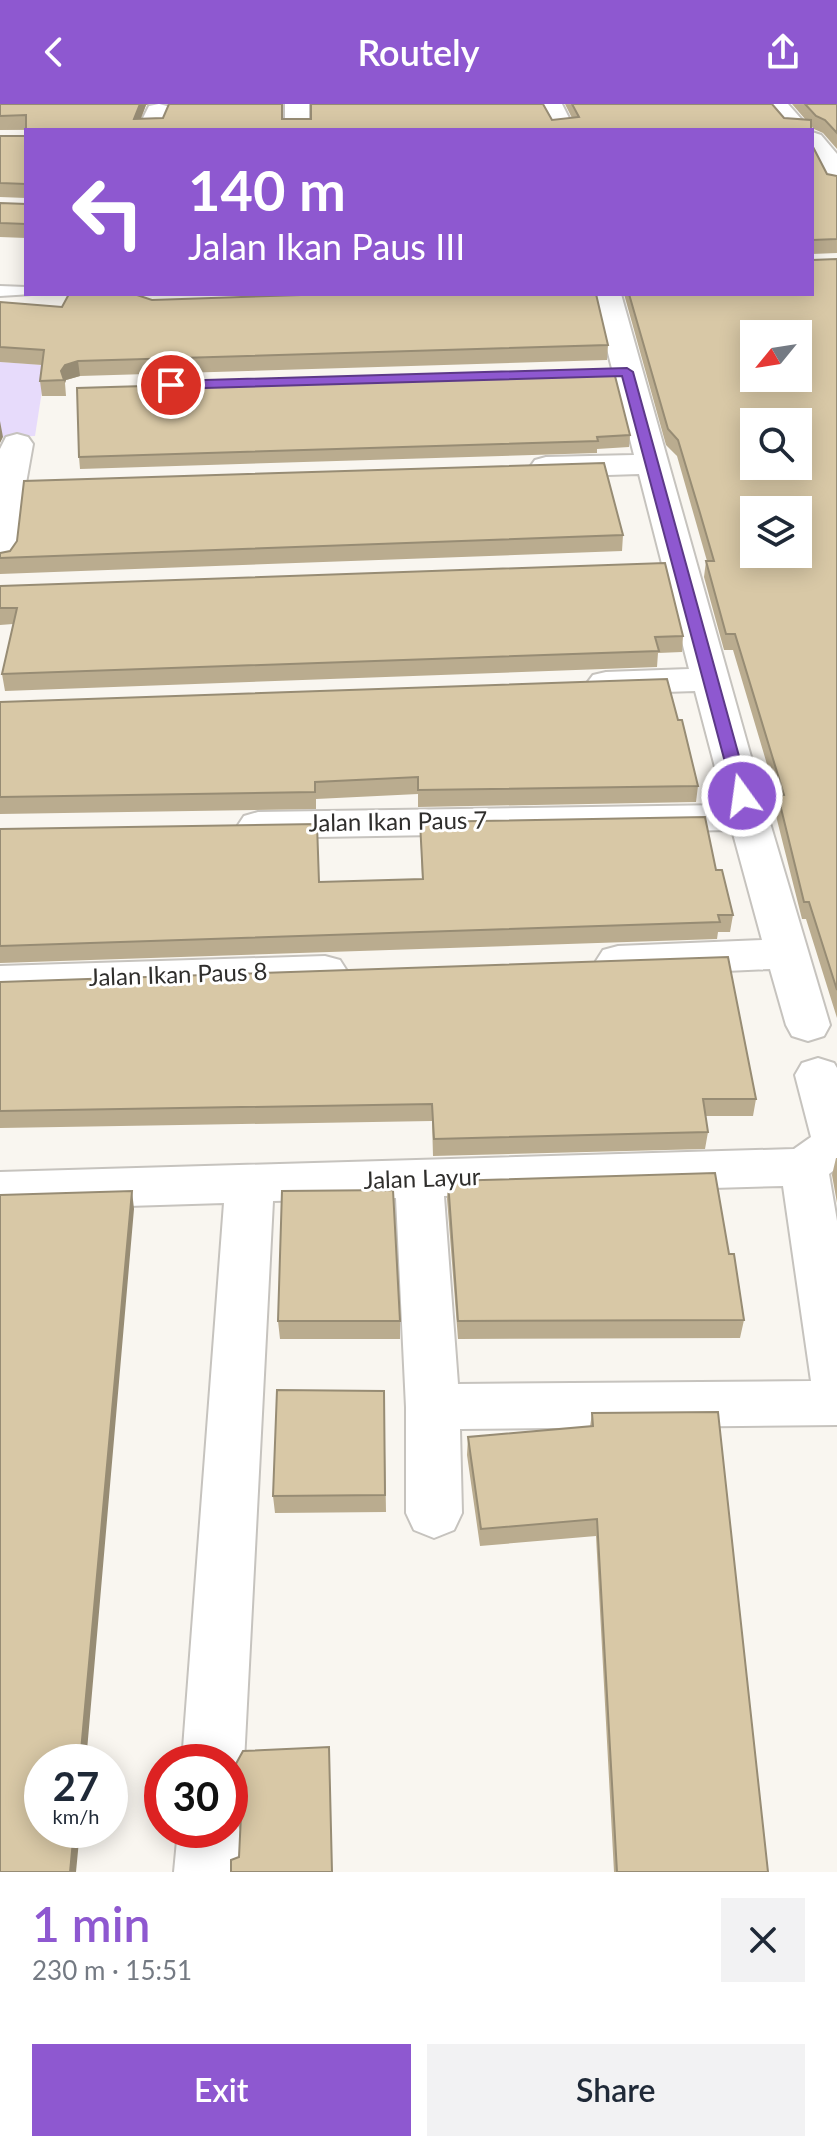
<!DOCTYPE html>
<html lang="en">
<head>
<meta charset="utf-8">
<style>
	:root { --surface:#fff; --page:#f2f2f3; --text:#1f2937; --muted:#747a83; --accent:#8e58d0 }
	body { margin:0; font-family:Lato,sans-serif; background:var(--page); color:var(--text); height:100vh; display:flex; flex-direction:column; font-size:30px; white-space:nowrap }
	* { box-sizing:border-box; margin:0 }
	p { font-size:26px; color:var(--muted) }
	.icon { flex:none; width:44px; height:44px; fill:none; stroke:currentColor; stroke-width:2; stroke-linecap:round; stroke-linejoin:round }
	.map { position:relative; height:1768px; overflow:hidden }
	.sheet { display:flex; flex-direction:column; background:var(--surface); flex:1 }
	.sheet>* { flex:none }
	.hud { position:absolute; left:24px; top:24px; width:790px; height:168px; border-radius:0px; box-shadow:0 4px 20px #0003; background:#8e58d0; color:#fff; overflow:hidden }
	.needle { width:52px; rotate:240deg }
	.buttons { position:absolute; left:740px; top:216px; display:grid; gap:16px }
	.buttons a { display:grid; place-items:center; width:72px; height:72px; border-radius:0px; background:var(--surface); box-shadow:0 4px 20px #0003; font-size:40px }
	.speed { position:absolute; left:24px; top:1640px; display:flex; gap:16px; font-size:40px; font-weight:700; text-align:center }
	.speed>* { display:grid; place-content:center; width:104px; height:104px; border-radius:50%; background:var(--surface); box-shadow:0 4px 20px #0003; line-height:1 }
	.speed small { font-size:20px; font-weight:400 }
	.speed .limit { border:12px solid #d22; background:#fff; color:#111 }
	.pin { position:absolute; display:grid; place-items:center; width:68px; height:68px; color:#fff; margin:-34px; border:4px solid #fff; border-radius:50%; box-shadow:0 2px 8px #0007 }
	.me { position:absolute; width:88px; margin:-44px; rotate:346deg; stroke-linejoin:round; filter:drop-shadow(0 0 6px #0008) }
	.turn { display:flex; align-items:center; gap:28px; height:168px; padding:0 32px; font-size:36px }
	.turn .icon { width:104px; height:104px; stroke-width:2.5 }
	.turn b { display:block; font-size:56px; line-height:68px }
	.round { display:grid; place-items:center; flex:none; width:84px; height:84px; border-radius:0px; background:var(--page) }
	.summary { display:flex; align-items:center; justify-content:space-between; height:136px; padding:0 32px }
	h1 { font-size:48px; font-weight:600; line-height:60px; color:var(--accent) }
	.button { display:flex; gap:16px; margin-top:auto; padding:16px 32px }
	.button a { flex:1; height:92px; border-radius:0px; background:var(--accent); color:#fff; font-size:32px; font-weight:600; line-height:92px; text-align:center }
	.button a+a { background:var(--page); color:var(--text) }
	header { display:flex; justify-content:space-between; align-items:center; height:104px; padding:0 32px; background:var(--accent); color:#fff; font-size:36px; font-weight:600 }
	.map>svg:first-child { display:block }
	.green { fill:#e7dbfb }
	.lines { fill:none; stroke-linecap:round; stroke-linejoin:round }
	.service-casing { stroke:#c6c3be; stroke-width:4 }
	.minor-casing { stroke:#c6c3be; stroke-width:4 }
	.service { fill:#fff; fill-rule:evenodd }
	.minor { fill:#fff; fill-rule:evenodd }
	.wall { fill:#baac8f }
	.shaded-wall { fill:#978c74 }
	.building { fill:#d8c8a6; stroke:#978c74; stroke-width:2; fill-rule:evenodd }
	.route { fill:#8e58d0; stroke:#5c3987; stroke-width:2 }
	.labels { text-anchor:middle; stroke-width:6; stroke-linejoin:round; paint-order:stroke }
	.street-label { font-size:24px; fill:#2f2e2c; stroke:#fff }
</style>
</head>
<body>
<header><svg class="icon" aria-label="back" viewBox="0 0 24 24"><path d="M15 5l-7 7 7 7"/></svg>Routely<svg class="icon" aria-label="share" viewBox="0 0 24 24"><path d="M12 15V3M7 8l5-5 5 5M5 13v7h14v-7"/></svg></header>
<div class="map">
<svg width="837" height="1768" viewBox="0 0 837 1768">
	<rect width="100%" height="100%" fill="#f9f6f0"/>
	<!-- green -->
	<path class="green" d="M0,258L46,261L35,332L0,333Z"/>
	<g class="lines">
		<!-- service casing -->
		<g class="service-casing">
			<path id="service" d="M0,182L26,183V190H32L0,192Z"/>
		</g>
		<!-- minor casing -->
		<g class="minor-casing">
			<path id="minor" d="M159,0L167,2L170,7L161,26H137L149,2Z
				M285,0H309V26H285Z
				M538,0H562L575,26H551Z
				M763,0H788L811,26H785Z
				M812,28L821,31L837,50V84L828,82L812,52Z
				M593,190H621L762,692L830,921L824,932L808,937L792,932L786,921L770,865L618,872L603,868L596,857L603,846L618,842L762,836L732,726L258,734L244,730L238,721L244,712L258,708L725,701L695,587L606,590L593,587L587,579L593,571L606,568L689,565L639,370L546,373L535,370L530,363L535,356L546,353L634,351Z
				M17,330L28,333L33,340L23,396L17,453L12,460L0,463V345L6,333Z
				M325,852L340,856L347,867L340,878L325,882L0,892V862Z
				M818,954L834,959L837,964V1064L829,1070L837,1117V1321L460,1325L462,1409L454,1426L434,1434L414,1426L406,1409V1303L396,1094L273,1097L244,1658L235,1679L230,1681V1658H182L224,1099L0,1106V1068L794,1045L811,1033L795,971L802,959ZM783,1082L811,1277L458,1280L444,1092Z
				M230,1703L240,1726L238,1768H174L178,1726H230Z"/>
		</g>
		<!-- service -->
		<use href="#service" class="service"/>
		<!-- minor -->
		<use href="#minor" class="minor"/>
	</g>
	<!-- wall -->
	<path class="wall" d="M0,0H149L146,1L141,15L163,14L169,0H168H283V15L552,16L572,14L565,0H772L784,14L805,15L792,0H837V45L823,29L814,25L811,22L0,26Z
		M0,32H26V94L0,93Z
		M812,41L827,70L837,72V149L812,150Z
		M0,99L26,100V134L0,133Z
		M837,155V914L806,815H802L775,708L777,694L733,546H724L704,473L706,457H707L677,352L666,341L624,190H812Z
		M152,196L608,241L607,256L80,272L66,276L65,279L66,292H42L40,277L42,261L0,258V198L62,203Z
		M630,331L629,343L597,345V349L80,365L79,353Z
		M623,431L622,447L0,470V449Z
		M0,482L683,532L682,548L658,549L657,563L5,587L2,570L13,520L0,521Z
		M0,598L678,616L698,682L696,698L418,703V690L316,695V705L0,710Z
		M420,718L716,766L733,811L730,828H718L717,835L0,859V725L319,778L422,775Z
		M0,878L756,995L753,1012H705L708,1028L705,1045L433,1052L432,1017L0,1024Z
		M836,1054H837V1099L832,1071Z
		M448,1077L729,1150L744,1216L740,1234L458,1235L447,1095Z
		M278,1217H400V1235H280Z
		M384,1287L386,1408L275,1409L273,1392Z
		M592,1309L768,1768H614L596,1432L480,1442L467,1351L468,1333L590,1323Z
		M329,1643L330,1659L239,1753L240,1720L234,1704L232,1689Z"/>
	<!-- shaded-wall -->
	<path class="shaded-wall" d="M140,0H149L146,1L136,26L134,15Z
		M78,257L80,272L66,276L65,279L61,267L65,261Z
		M0,317L3,333L0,339Z
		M132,1087L134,1105L86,1658H80Z
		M74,1726H80L76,1768H70Z"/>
	<!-- building -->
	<path class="building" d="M0,0H140L134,15L163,14L169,0H282V15H311V0H543L552,16L579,13L572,0H772L784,14L811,16V26H26V11L0,12Z
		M805,0H837V29L825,16L816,12Z
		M0,32H26V80L0,79Z
		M812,41L827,70L837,72V135L812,136Z
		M0,99L26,100V120L0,119Z
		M837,155V886L809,798H804L778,692L784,691L735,530H726L706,457H714L700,409L678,336L668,325L629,190H812V156ZM754,230H798V274H754ZM754,318H798V362H754ZM754,406H798V450H754Z
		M69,190H134L152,196L332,190H596L608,241L78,257L65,261L61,267L64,276L40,277L44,246L0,243V198L62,203Z
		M614,268L630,331L597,333L598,337L79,353L77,284Z
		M604,359L623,431L0,454V449L10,447L17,437L24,377Z
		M665,459L683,532L655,533L659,547L2,570L17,504H0V482Z
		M667,575L678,616H682L698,682L418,686V673L315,678V688L0,693V598Z
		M705,713L716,766H722L733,811H718L720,818L0,842V725L317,720L319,778L423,775L420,718Z
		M728,853L756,995H703L708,1028L434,1035L432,1000L0,1007V878Z
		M715,1069L729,1150H734L744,1216L458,1217L448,1077Z
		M393,1086L400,1217H278L282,1087Z
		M132,1087L80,1658H42V1726H74L70,1768H0V1091Z
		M277,1286L384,1287L385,1391L273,1392Z
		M718,1308L768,1768H617L597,1415L481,1425L468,1333L593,1322L592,1309Z
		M329,1643L332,1768H231V1756L239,1753L241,1711L232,1689V1667L243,1647Z"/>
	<!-- route -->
	<path class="route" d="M627,264L633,268L750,692L748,695H736L734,692L622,272L171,285L165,281L171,277Z"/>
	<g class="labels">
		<!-- street labels -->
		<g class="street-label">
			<text transform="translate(398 718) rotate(-1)" y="8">Jalan Ikan Paus 7</text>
			<text transform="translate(178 871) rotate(-2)" y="8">Jalan Ikan Paus 8</text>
			<text transform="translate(422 1075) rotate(-2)" y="8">Jalan Layur</text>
		</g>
	</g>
</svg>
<div class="buttons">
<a><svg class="needle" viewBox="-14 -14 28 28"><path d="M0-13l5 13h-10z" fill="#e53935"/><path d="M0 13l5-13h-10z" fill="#747a83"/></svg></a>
<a><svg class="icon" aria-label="search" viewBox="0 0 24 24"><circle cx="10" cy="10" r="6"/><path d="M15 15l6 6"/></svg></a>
<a><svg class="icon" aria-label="layers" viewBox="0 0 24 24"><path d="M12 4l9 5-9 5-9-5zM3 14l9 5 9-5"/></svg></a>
</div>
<div class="speed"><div>27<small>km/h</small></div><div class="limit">30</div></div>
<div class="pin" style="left:171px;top:281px;background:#d93025"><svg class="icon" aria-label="arrive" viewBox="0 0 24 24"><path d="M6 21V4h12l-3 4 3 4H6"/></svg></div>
<svg class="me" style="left:742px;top:692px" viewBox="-20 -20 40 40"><circle r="17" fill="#8e58d0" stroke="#fff" stroke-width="3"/><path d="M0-11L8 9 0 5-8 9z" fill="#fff"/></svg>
<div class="hud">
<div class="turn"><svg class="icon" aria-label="left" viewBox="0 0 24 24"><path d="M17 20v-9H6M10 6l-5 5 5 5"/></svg><div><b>140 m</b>Jalan Ikan Paus III</div></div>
</div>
</div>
<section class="sheet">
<div class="summary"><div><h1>1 min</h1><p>230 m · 15:51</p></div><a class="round"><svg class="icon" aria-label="close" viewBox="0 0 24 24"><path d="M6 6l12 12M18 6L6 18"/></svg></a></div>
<div class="button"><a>Exit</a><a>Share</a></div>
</section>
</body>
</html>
